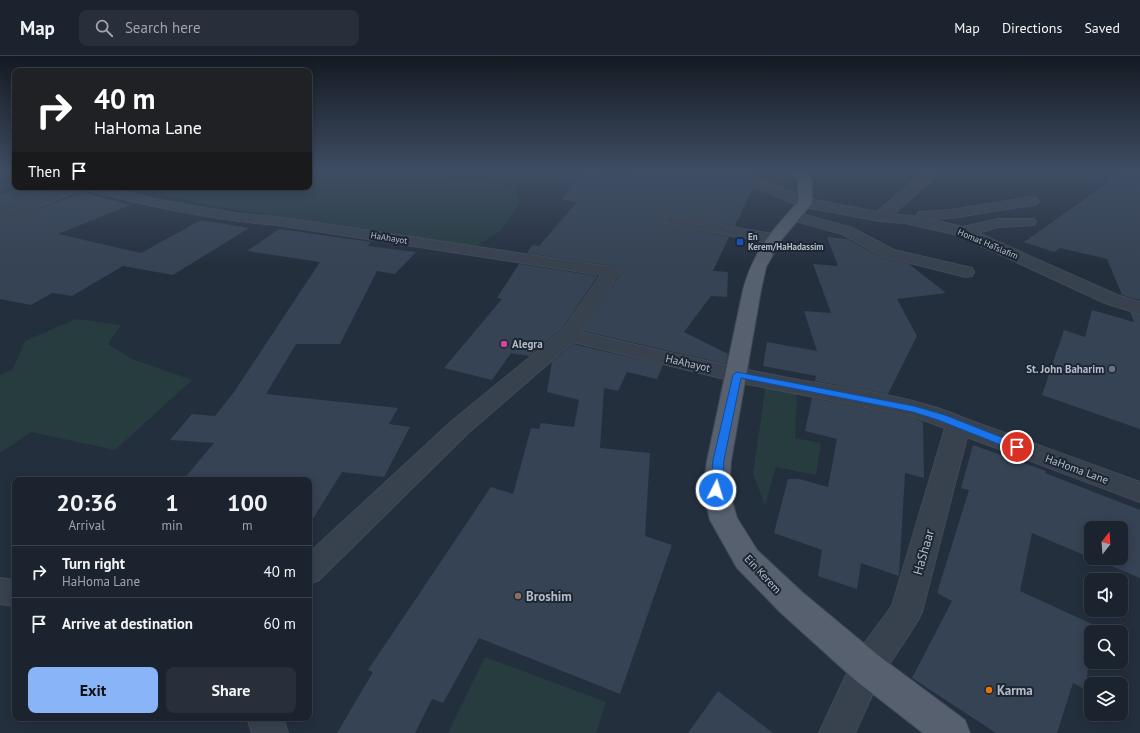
<!DOCTYPE html>
<html lang="en">
<head>
<meta charset="utf-8">
<style>
	:root { --surface:#1b232e; --page:#282f3a; --text:#f1f3f6; --muted:#a0a4aa; --line:#39404a; --accent:#8ab4f8 }
	body { margin:0; font-family:"PT Sans",sans-serif; background:var(--page); color:var(--text); height:100vh; display:flex; flex-direction:column; font-size:15px; white-space:nowrap }
	* { box-sizing:border-box; margin:0 }
	p { font-size:13px; color:var(--muted) }
	.icon { flex:none; width:22px; height:22px; fill:none; stroke:currentColor; stroke-width:2; stroke-linecap:round; stroke-linejoin:round }
	.map { position:relative; flex:1; overflow:hidden }
	.details { position:absolute; left:12px; top:421px; width:300px; height:244px; display:flex; flex-direction:column; background:var(--surface); border-radius:8px; box-shadow:0 2px 10px #0003,0 0 0 1px var(--line) }
	.details>* { flex:none }
	.banner { position:absolute; left:12px; top:12px; width:300px; height:122px; border-radius:8px; box-shadow:0 2px 10px #0003,0 0 0 1px var(--line); background:#202124; color:#fff; overflow:hidden }
	.needle { width:26px; rotate:17deg }
	.tools { position:absolute; left:1084px; top:465px; display:grid; gap:8px }
	.tools a { display:grid; place-items:center; width:44px; height:44px; border-radius:8px; background:var(--surface); box-shadow:0 2px 10px #0003,0 0 0 1px var(--line); font-size:20px }
	.pin { position:absolute; display:grid; place-items:center; width:34px; height:34px; color:#fff; margin:-17px; border:2px solid #fff; border-radius:50%; box-shadow:0 1px 4px #0007 }
	.me { position:absolute; width:44px; margin:-22px; rotate:5deg; stroke-linejoin:round; filter:drop-shadow(0 0 3px #0008) }
	.turn { display:flex; align-items:center; gap:14px; height:84px; padding:0 16px; font-size:18px }
	.turn .icon { width:52px; height:52px; stroke-width:2.5 }
	.turn b { display:block; font-size:28px; line-height:34px }
	.then { display:flex; align-items:center; height:38px; padding:0 16px; background:#0003; gap:8px; font-size:15px }
	.eta { display:flex; justify-content:space-evenly; align-items:center; height:68px; text-align:center }
	.eta b { font-size:24px; font-weight:800; line-height:28px }
	.primary-button { display:flex; gap:8px; margin-top:auto; padding:8px 16px }
	.primary-button a { flex:1; height:46px; border-radius:8px; background:var(--accent); color:#111; font-size:16px; font-weight:800; line-height:46px; text-align:center }
	.primary-button a+a { background:var(--page); color:var(--text) }
	ul { padding:0; list-style:none }
	li { display:flex; align-items:center; gap:12px; height:52px; padding:0 16px; border-top:1px solid var(--line) }
	li div { flex:1 }
	li b { display:block; font-size:15px }
	li em { font-style:normal }
	header { display:flex; align-items:center; gap:24px; box-sizing:border-box; height:56px; padding:0 20px; background:var(--surface); border-bottom:1px solid var(--line) }
	header strong { font-size:19px }
	nav { display:flex; gap:22px; margin-inline-start:auto; font-size:14px }
	.search { width:280px; height:36px; background:var(--page); display:flex; align-items:center; gap:10px; box-sizing:border-box; padding:0 14px; border-radius:8px; color:var(--muted); font-size:15px }
	.map>svg:first-child { display:block }
	.green { fill:#263c3f }
	.building { fill:#364354 }
	.lines { fill:none; stroke-linecap:round; stroke-linejoin:round }
	.minor-casing { stroke:#414a57; stroke-width:2 }
	.major-casing { stroke:#414a57; stroke-width:2 }
	.minor { fill:#38414e; fill-rule:evenodd }
	.major { fill:#56606e; fill-rule:evenodd }
	.route { fill:#1a73e8; stroke:#114b97 }
	.transit-dot { fill:#1a4fb4; stroke:#1d2633; stroke-width:1.5 }
	.hotel-dot { fill:#d1479c; stroke:#1d2633; stroke-width:1.5 }
	.worship-dot { fill:#6b7280; stroke:#1d2633; stroke-width:1.5 }
	.education-dot { fill:#8d6e63; stroke:#1d2633; stroke-width:1.5 }
	.food-dot { fill:#e8710a; stroke:#1d2633; stroke-width:1.5 }
	.labels { text-anchor:middle; stroke-width:4; stroke-linejoin:round; paint-order:stroke }
	.far-poi-label { font-size:9px; font-weight:bold; fill:#b4bcc9; stroke:#1d2633; text-anchor:start }
	.far-street-label { font-size:9px; fill:#b4bcc9; stroke:#1d2633 }
	.poi-label { font-size:11px; font-weight:bold; fill:#b4bcc9; stroke:#1d2633; text-anchor:start }
	.street-label { font-size:11px; fill:#b4bcc9; stroke:#1d2633 }
	.near-street-label { font-size:13px; fill:#b4bcc9; stroke:#1d2633 }
	.near-poi-label { font-size:13px; font-weight:bold; fill:#b4bcc9; stroke:#1d2633; text-anchor:start }
</style>
</head>
<body>
<header>
<strong>Map</strong>
<div class="search"><svg class="icon" aria-label="search" viewBox="0 0 24 24"><circle cx="10" cy="10" r="6"/><path d="M15 15l6 6"/></svg>Search here</div>
<nav><a>Map</a><a>Directions</a><a>Saved</a></nav>
</header>
<div class="map">
<svg width="1140" height="677" viewBox="0 0 1140 677">
	<rect width="100%" height="100%" fill="#242f3e"/>
	<!-- green -->
	<path class="green" d="M0,115H15V131H54L42,142L0,157Z
		M309,115H443L436,119L514,130L520,147L501,174L475,191L213,150L162,138L181,131H309Z
		M76,263L121,269L108,288L132,303L192,324L115,394L31,376L0,397V319L13,313L25,285Z
		M766,327L797,335L795,382L821,387L816,419L776,411L765,449L753,418Z
		M485,601L606,646L596,677H448Z"/>
	<!-- building -->
	<path class="building" d="M582,115L627,119L630,115H721L723,119L753,132L735,170L671,159L666,160L663,163L666,168L729,181L713,215L728,216L727,241L711,240L684,276L728,298L726,308L583,275L621,217L619,211L527,197L532,189L539,190L577,146L562,144Z
		M1124,115H1140V244L1122,239L1107,203L1060,192L1054,196L1024,186Z
		M22,131H50L57,132L0,155V140Z
		M83,136L130,149L58,178L141,197L201,164L249,172L173,219L123,210L72,240L52,237L31,249L0,243V167Z
		M279,173L371,186L367,190L416,196L395,218L377,215L340,288H296L266,338L398,352L389,368L410,371L384,421L342,416L309,469V424H183L214,387L170,384L192,358L215,360L234,336L320,206L247,195Z
		M827,181L847,183L881,201L909,208L946,237L897,243L917,280L888,338L815,325L816,320L763,310L767,286L817,295L804,255L831,257L813,208L838,210Z
		M519,208L598,220L561,274L529,300L511,297L492,324L444,312L502,243L497,242Z
		M1092,254L1134,266L1130,256L1140,259V373L1042,339L1064,274L1085,281Z
		M573,288L663,309L657,323L627,316L618,335L604,332L600,392L650,397L645,480L672,489L620,638L479,582L443,647L432,643L415,677H337L373,616L368,614L491,431L513,438L531,372L539,373L541,367L574,371L579,344L547,336L552,306Z
		M812,342L912,361L923,366L924,422L905,417L899,520L861,507L857,533L818,520L822,494L774,477L788,423H799L828,431L837,383L805,375Z
		M973,389L1046,415L1045,417L1140,454V522L1092,502H1121V472H1091V502L1032,477L1020,535L1092,568L1086,634L1073,627L1057,677H996L912,622L952,545L937,537L969,434L961,432Z
		M718,635L773,677H688Z"/>
	<g class="lines">
		<!-- minor casing -->
		<g class="minor-casing">
			<path id="minor" d="M722,115H739L809,143L877,156L924,116L945,115L934,122L893,158L918,161L917,159L919,156L951,154L1032,141L1037,142L1039,145L1037,148L1032,149L951,162L929,163L963,171L998,163H1034L1036,166L1034,169L998,171L978,177L1117,239L1140,246V258L1105,247L958,179L905,167L880,165L800,150L724,118Z
				M64,131H108L159,144L240,158L277,161L618,212L620,216L581,276C648,292 715,308 783,321C841,332 913,339 966,363L1140,426V446L967,381L922,556L917,566L879,624L855,677H819L855,600L892,550L945,372L912,360L737,326L573,286L468,377L319,524L309,528V497L452,365L562,275L601,219L277,169C212,164 150,150 87,134L76,136L0,166V157Z
				M794,156L852,172L894,194L972,212L974,216L972,220L966,221L882,200L842,178L789,163L787,160L789,157Z
				M671,160L773,178L778,180L781,183L778,186L773,188L666,167L664,164L666,161Z
				M0,522L15,524V550L0,548Z
				M247,662H283L288,677H252Z"/>
		</g>
		<!-- major casing -->
		<g class="major-casing">
			<path id="major" d="M792,115H805L812,124V147L782,183L766,211L761,234L731,405L729,434L737,462L757,494L802,536L879,600L965,664L970,677H923L855,624L780,556L737,512L710,464L703,434L707,405L743,234C754,194 771,176 798,146V124Z"/>
		</g>
		<!-- minor -->
		<use href="#minor" class="minor"/>
		<!-- major -->
		<use href="#major" class="major"/>
	</g>
	<!-- sky -->
	<linearGradient id="sky" x2="0" y2="1"><stop stop-color="#141a22"/><stop offset="0.55" stop-color="#3f4d63"/><stop offset="1" stop-color="#3f4d63" stop-opacity="0"/></linearGradient>
	<rect width="1140" height="210" fill="url(#sky)"/>
	<!-- route -->
	<path class="route" d="M737,316L914,350L945,359L1021,389L1022,391L1021,394H1014L938,364L913,356L741,322L724,404L722,434L716,438L711,434L713,404L733,319Z"/>
	<!-- markers -->
	<rect class="transit-dot" x="736" y="182" width="8" height="8" rx="2"/>
	<circle class="hotel-dot" cx="504" cy="288" r="4"/>
	<circle class="worship-dot" cx="1112" cy="313" r="4"/>
	<circle class="education-dot" cx="518" cy="540" r="4"/>
	<circle class="food-dot" cx="989" cy="634" r="4"/>
	<g class="labels">
		<!-- far-poi labels -->
		<g class="far-poi-label">
			<text x="748" y="184">En<tspan x="748" dy="10">Kerem/HaHadassim</tspan></text>
		</g>
		<!-- far-street labels -->
		<g class="far-street-label">
			<text transform="translate(389 182) rotate(9)" y="3">HaAhayot</text>
			<text transform="translate(988 188) rotate(23)" y="3">Homat HaTslafim</text>
		</g>
		<!-- poi labels -->
		<g class="poi-label">
			<text x="512" y="292">Alegra</text>
			<text x="1104" y="317" text-anchor="end">St. John Baharim</text>
		</g>
		<!-- street labels -->
		<g class="street-label">
			<text transform="translate(688 307) rotate(13)" y="4">HaAhayot</text>
			<text transform="translate(1077 413) rotate(20)" y="4">HaHoma Lane</text>
			<text transform="translate(763 518) rotate(47)" y="4">Ein Kerem</text>
		</g>
		<!-- near-street labels -->
		<g class="near-street-label">
			<text transform="translate(923 496) rotate(-74)" y="5">HaShaar</text>
		</g>
		<!-- near-poi labels -->
		<g class="near-poi-label">
			<text x="526" y="545">Broshim</text>
			<text x="997" y="639">Karma</text>
		</g>
	</g>
</svg>
<div class="tools">
<a><svg class="needle" viewBox="-14 -14 28 28"><path d="M0-13l5 13h-10z" fill="#e53935"/><path d="M0 13l5-13h-10z" fill="#a0a4aa"/></svg></a>
<a><svg class="icon" aria-label="sound" viewBox="0 0 24 24"><path d="M4 9h4l5-4v14l-5-4H4zM17 9q2 3 0 6"/></svg></a>
<a><svg class="icon" aria-label="search" viewBox="0 0 24 24"><circle cx="10" cy="10" r="6"/><path d="M15 15l6 6"/></svg></a>
<a><svg class="icon" aria-label="layers" viewBox="0 0 24 24"><path d="M12 4l9 5-9 5-9-5zM3 14l9 5 9-5"/></svg></a>
</div>
<div class="pin" style="left:1017px;top:391px;background:#d93025"><svg class="icon" aria-label="arrive" viewBox="0 0 24 24"><path d="M6 21V4h12l-3 4 3 4H6"/></svg></div>
<svg class="me" style="left:716px;top:434px" viewBox="-20 -20 40 40"><circle r="17" fill="#1a73e8" stroke="#fff" stroke-width="3"/><path d="M0-11L8 9 0 5-8 9z" fill="#fff"/></svg>
<div class="banner">
<div class="turn"><svg class="icon" aria-label="right" viewBox="0 0 24 24"><path d="M7 20v-9h11M14 6l5 5-5 5"/></svg><div><b>40 m</b>HaHoma Lane</div></div>
<div class="then">Then<svg class="icon" aria-label="arrive" viewBox="0 0 24 24"><path d="M6 21V4h12l-3 4 3 4H6"/></svg></div>
</div>
<section class="details">
<div class="eta">
<div><b>20:36</b><p>Arrival</p></div>
<div><b>1</b><p>min</p></div>
<div><b>100</b><p>m</p></div>
</div>
<ul>
<li><svg class="icon" aria-label="right" viewBox="0 0 24 24"><path d="M7 20v-9h11M14 6l5 5-5 5"/></svg><div><b>Turn right</b><p>HaHoma Lane</p></div><em>40 m</em></li>
<li><svg class="icon" aria-label="arrive" viewBox="0 0 24 24"><path d="M6 21V4h12l-3 4 3 4H6"/></svg><div><b>Arrive at destination</b></div><em>60 m</em></li>
</ul>
<div class="primary-button"><a>Exit</a><a>Share</a></div>
</section>
</div>
</body>
</html>
